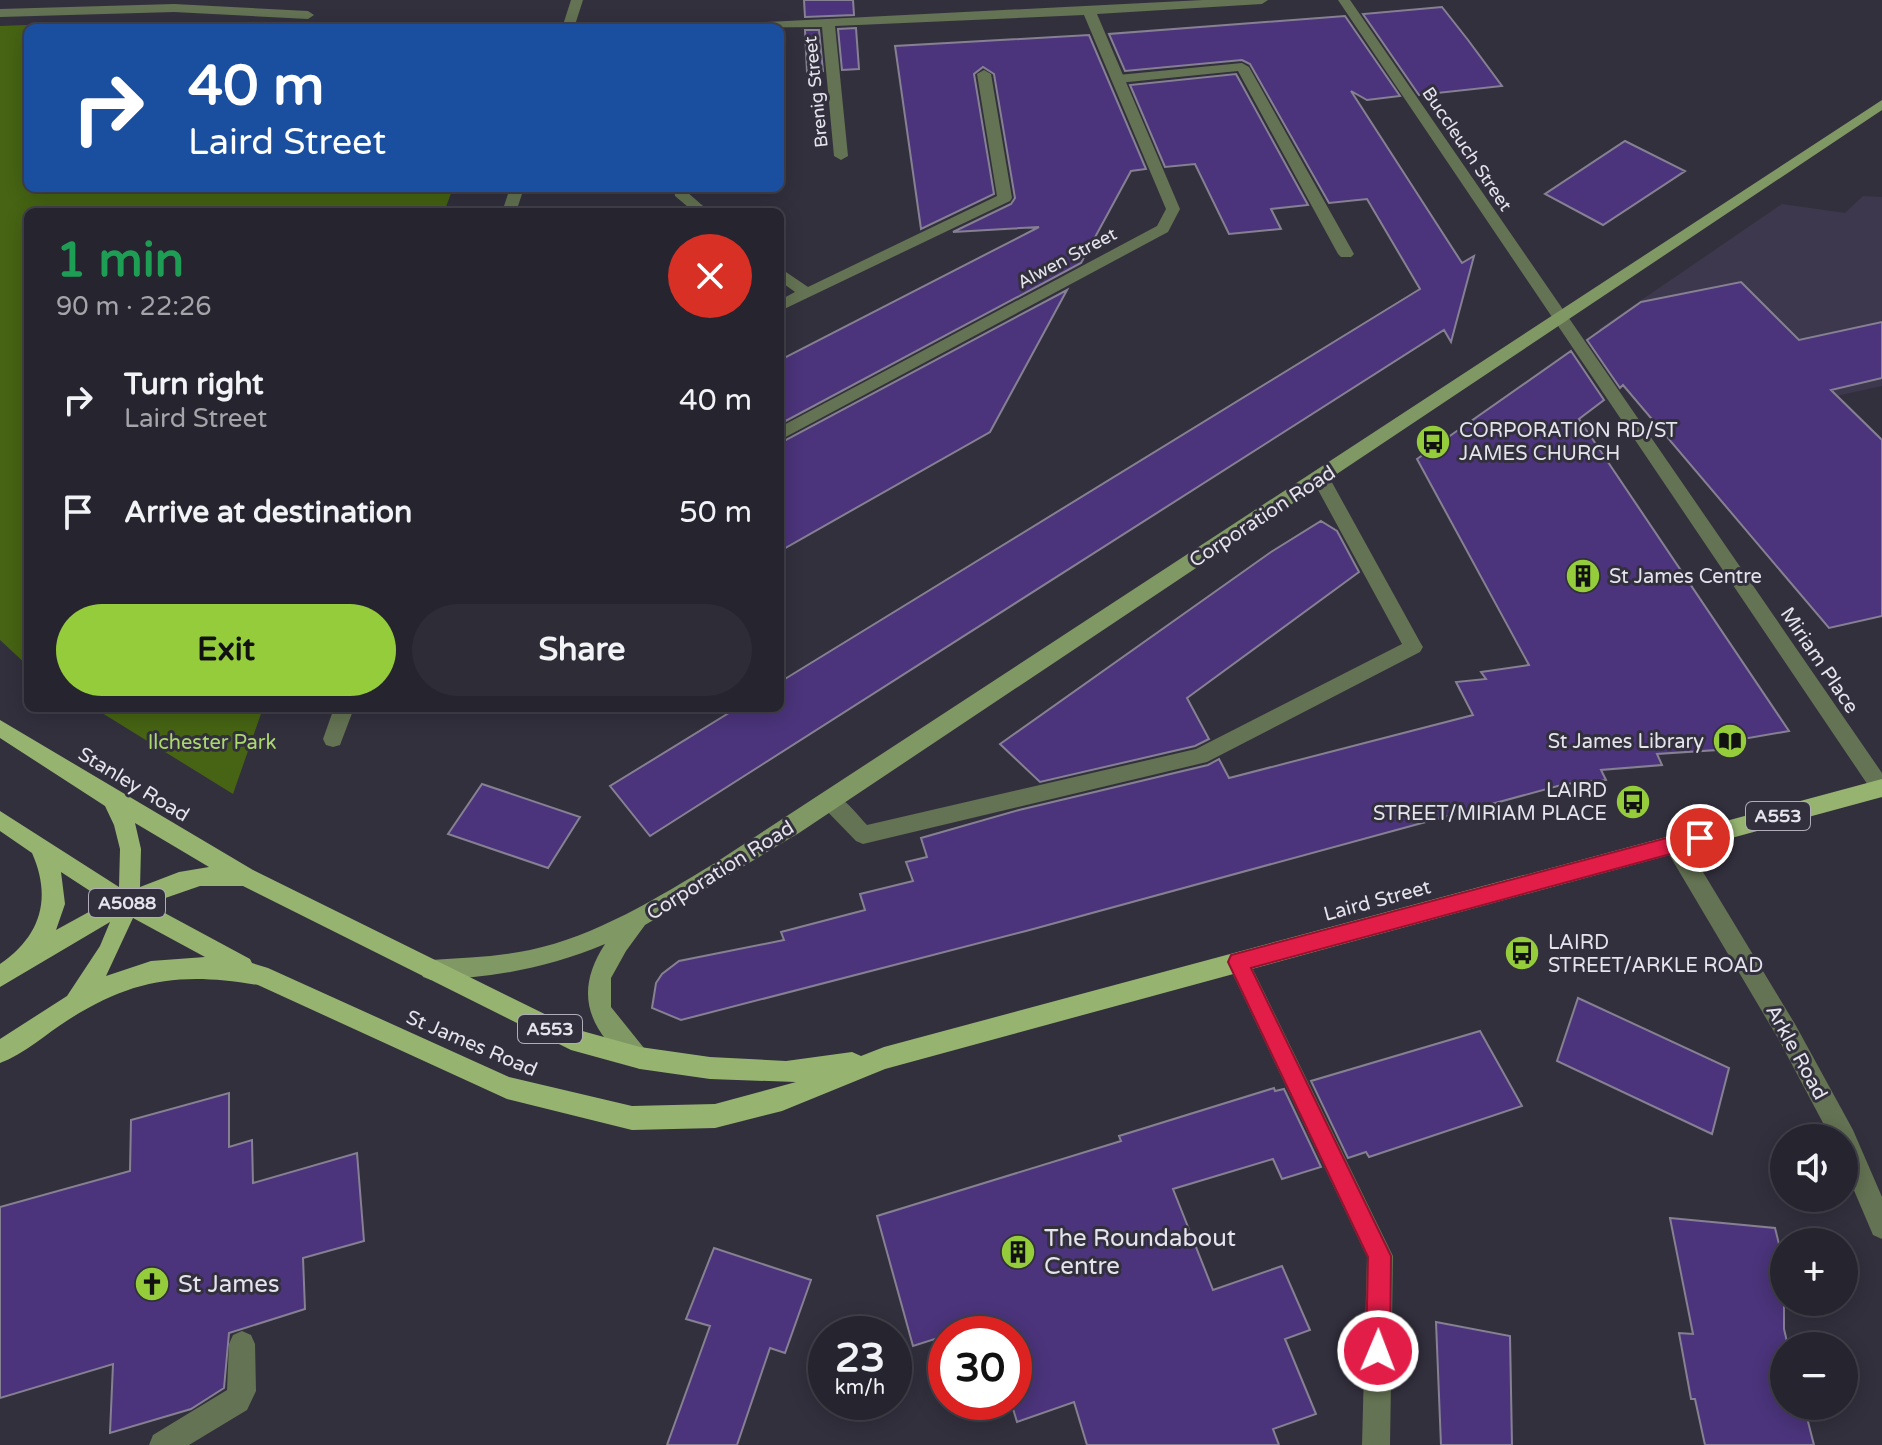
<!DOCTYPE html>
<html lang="en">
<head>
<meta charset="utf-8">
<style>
	:root { --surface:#26242e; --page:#2e2c36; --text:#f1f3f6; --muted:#a4a4aa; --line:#42414a; --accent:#95cc3b }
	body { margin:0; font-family:"Varela Round",sans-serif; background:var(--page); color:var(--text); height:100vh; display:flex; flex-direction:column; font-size:30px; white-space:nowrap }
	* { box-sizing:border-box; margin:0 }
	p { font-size:26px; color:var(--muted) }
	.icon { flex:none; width:44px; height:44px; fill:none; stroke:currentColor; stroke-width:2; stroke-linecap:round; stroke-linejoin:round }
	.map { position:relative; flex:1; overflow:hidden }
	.sheet { position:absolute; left:24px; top:208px; width:760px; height:504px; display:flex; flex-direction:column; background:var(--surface); border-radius:12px; box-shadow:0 4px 20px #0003,0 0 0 2px var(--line) }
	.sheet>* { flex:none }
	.guide { position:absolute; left:24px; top:24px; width:760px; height:168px; border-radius:12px; box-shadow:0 4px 20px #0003,0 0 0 2px var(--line); background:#1a4fa0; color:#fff; overflow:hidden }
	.fabs { position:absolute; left:1770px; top:1124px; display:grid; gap:16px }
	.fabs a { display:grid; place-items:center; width:88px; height:88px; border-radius:50%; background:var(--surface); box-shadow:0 4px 20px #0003,0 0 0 2px var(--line); font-size:40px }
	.speed { position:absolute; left:808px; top:1316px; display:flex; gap:16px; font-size:40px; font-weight:700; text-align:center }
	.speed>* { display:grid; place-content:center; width:104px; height:104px; border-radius:50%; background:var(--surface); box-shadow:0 4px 20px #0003,0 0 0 2px var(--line); line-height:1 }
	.speed small { font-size:20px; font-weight:400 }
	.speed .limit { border:12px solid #d22; background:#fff; color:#111 }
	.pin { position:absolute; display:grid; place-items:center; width:68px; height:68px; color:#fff; margin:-34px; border:4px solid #fff; border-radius:50%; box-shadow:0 2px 8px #0007 }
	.me { position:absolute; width:88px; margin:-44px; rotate:1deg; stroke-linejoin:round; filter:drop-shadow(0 0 6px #0008) }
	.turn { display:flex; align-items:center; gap:28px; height:168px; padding:0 32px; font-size:36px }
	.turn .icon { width:104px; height:104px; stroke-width:2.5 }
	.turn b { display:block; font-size:56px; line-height:68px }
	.round { display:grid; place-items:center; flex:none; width:84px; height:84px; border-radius:42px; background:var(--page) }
	.summary { display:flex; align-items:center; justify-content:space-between; height:136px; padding:0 32px }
	h1 { font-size:48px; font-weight:700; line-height:60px; color:#1e9e55 }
	.cta { display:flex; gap:16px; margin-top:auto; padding:16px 32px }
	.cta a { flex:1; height:92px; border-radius:48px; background:var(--accent); color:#111; font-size:32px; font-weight:700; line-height:92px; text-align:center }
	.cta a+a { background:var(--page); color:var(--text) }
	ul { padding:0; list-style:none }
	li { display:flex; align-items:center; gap:24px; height:112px; padding:0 32px }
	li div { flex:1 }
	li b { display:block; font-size:30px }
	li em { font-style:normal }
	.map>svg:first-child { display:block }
	.built { fill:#3d384d }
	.green { fill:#466413 }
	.building { fill:#4b347b; stroke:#858192; stroke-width:2 }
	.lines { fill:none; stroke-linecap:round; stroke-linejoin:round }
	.lane { fill:#647353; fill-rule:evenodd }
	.street { fill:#647353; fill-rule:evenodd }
	.secondary { fill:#809864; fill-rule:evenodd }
	.primary { fill:#96b470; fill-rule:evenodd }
	.route { fill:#e11d48; stroke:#92132f; stroke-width:2 }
	.labels { text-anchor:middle; stroke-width:6; stroke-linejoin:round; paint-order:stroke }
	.far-street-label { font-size:18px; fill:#e5e3ec; stroke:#33303e }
	.shield { fill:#33303e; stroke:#b0adb8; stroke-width:2 }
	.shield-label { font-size:18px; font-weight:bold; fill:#e5e3ec }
	.poi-label { font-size:20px; fill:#e5e3ec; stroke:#33303e; text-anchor:start }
	.street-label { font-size:20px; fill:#e5e3ec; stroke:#33303e }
	.park-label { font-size:20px; fill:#abd96e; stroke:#33303e }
	.near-poi-label { font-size:24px; fill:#e5e3ec; stroke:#33303e; text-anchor:start }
</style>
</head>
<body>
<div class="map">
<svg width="1882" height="1445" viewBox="0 0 1882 1445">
	<rect width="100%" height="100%" fill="#33303e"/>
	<!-- built -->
	<path class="built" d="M1863,196L1882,197V386L1781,408L1726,505L1599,329L1782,204L1845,213Z"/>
	<!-- green -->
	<path class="green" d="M80,23L274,28H28V188H453L444,212H28V666L0,640V26Z
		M94,708H263L233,794Z"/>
	<!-- building -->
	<path class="building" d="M804,0H853L854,15L805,17Z
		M1442,7L1468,40L1502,86L1419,95L1363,14Z
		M1345,16L1400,96L1367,100L1351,91L1462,263L1474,256L1451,342L1444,330L650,836L610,786L737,708H780V682L1420,289L1367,199L1329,203L1250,64L1242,60L1125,71L1109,34Z
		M856,28L859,69L842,70L838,29Z
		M805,30H819L823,71L807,72Z
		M1089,35L1146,169L1131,171L1081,263L780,424V360L1039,227L953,232L1011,204L1015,198L994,74L983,67L974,74L994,194L921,229L895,46Z
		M1236,74L1308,205L1271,209L1281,229L1229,234L1195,164L1165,167L1130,85Z
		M1625,141L1685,171L1603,225L1545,194Z
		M1741,282L1799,340L1882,322V378L1831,390L1882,440V616L1829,628L1623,385L1620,388L1587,340L1641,302Z
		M1067,290L990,432L780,551V443Z
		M1571,351L1604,400L1579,419L1789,731L1714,744L1717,750L1657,754L1662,765L1601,770L1606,780L1565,784L1026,931L681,1020L652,1008L656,983L662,974L679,961L784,940L781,932L865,910L860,894L913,881L906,862L927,857L921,838L1019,810L1208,765L1219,759L1229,778L1473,715L1456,682L1486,679L1481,672L1529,665L1417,459Z
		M1321,521L1337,531L1359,572L1187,698L1209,739L1195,746L1040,782L1000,744L1271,552Z
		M482,784L580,817L548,868L448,834Z
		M1578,998L1729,1068L1712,1134L1557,1061Z
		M1480,1031L1522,1106L1369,1157L1366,1152L1348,1158L1311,1081Z
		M1274,1088L1275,1091L1284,1089L1321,1167L1282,1179L1273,1159L1173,1189L1213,1290L1282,1266L1310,1330L1285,1339L1316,1414L1273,1429L1279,1445H1087L1074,1402L1017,1422L1011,1402H1014V1334H964L963,1330L913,1346L877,1216L1121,1141L1119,1136Z
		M229,1093V1147L252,1140L253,1183L357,1153L364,1241L303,1258L305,1309L229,1333L224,1388L191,1409L110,1433L113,1364L0,1398V1207L130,1171L131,1120Z
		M1670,1218L1775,1228L1784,1264V1329L1788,1346H1784V1406H1804L1814,1445H1705L1695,1399H1691L1679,1333L1693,1334Z
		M714,1248L811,1280L785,1353L770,1348L737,1445H667L710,1326L686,1319Z
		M1436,1322L1510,1336L1512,1445H1441Z"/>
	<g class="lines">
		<!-- lane -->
		<path class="lane" d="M1242,63L1249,67L1354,254L1351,257H1341L1338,254L1238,71L1118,83L1111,79L1118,75Z
			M984,70L991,74L1012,198L1010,201L780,311V300L795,292L780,281V268L808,287L997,196L977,74Z
			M674,188H688L687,192L710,212H694L675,196Z
			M1320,471L1329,477L1420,642L1423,647L1420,652L1207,762L863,844L856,841L823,807L820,801L823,795C840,789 855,813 867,825L1196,749L1402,644L1311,477Z
			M242,1331L251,1335L255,1344L256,1391L247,1410L189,1445H149L153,1435L227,1390L229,1344L233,1335Z"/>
		<!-- street -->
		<path class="street" d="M571,0H583L574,28H562Z
			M1203,0H1268L1262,4L1097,14L1180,209L1168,232L780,440V427L1157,226L1166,209L1084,15L835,26L848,156L841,160L834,156L822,27L705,28L706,25Z
			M1338,0H1350L1882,773V796L1874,794Z
			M174,4L308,11L314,15L308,19L174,12L0,17V9Z
			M510,188H524L516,212H502Z
			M334,708H354L340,745L333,747L326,745L323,739Z
			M1675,836L1683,839L1795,1024L1853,1130L1882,1197V1239L1873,1235L1844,1167V1138H1831L1779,1040L1667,851L1664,845L1667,839Z
			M1238,952L1246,955L1393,1256L1390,1445H1362L1367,1257L1227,962L1230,955Z"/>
		<!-- secondary -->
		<path class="secondary" d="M1882,100V110L799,833L645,925L626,951L611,978V1007L652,1058L648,1066L640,1069C627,1064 616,1052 607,1041C581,1009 583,978 605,944C547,968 493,978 431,980L423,977L420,970L423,963L431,960C464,958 497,957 530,950C596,936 657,898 715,863Z"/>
		<!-- primary -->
		<path class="primary" d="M0,720L253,870L575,1029L640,1047L710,1057L786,1061L852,1052L861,1056L884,1047L1882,779V797L885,1069L782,1111L715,1128L632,1130L507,1099L258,985C183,972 133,978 68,1020C46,1034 24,1054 0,1063V1039L67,996L100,946L110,922L0,987V964C41,936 52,898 32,853L0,831V811L119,887L120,849L114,825L105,806L0,738ZM135,823L209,867L179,872L140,887L141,849ZM61,872L107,902L56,930L65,904ZM200,886H243L571,1050L640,1069L710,1079L796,1082L715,1104L632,1106L509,1077L268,968L252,963L250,959L148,904ZM133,918L205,957L151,961L106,976Z"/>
	</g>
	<!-- route -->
	<path class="route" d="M1700,829L1706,832L1709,838L1706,843L1700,846L1251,968L1391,1256L1390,1351L1386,1359L1378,1363L1369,1359L1366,1351L1368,1257L1228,962L1231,955Z"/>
	<!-- icons -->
	<defs>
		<g id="bus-disc" transform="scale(1.8)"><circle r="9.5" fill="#95cc3b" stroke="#33303e"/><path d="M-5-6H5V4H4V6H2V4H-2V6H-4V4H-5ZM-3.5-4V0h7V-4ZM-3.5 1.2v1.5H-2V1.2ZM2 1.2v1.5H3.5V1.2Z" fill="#111"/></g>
		<g id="building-disc" transform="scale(1.8)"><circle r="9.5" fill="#95cc3b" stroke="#33303e"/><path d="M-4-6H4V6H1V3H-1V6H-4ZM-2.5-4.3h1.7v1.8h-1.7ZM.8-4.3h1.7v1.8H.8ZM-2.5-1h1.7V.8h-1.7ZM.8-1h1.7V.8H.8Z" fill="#111"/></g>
		<g id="library-disc" transform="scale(1.8)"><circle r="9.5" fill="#95cc3b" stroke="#33303e"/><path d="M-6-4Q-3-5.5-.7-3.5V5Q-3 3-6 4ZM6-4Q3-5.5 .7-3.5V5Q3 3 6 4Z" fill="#111"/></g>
		<g id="church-disc" transform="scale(1.8)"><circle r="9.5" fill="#95cc3b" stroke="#33303e"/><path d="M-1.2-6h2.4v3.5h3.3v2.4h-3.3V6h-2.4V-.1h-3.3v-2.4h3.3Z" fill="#111"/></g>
	</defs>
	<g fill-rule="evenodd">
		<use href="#bus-disc" x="1433" y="442"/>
		<use href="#building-disc" x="1583" y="576"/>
		<use href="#library-disc" x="1730" y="741"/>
		<use href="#bus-disc" x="1633" y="802"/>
		<use href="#bus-disc" x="1522" y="953"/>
		<use href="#building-disc" x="1018" y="1252"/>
		<use href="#church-disc" x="152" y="1284"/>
	</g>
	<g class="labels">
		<!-- far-street labels -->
		<g class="far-street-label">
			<text transform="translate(816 92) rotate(-96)" y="6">Brenig Street</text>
			<text transform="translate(1467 149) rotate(56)" y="6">Buccleuch Street</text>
			<text transform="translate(1067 258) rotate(-28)" y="6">Alwen Street</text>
		</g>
		<!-- shield labels -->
		<g class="shield">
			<rect x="1746" y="802" width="64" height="28" rx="6"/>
			<rect x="89" y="889" width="76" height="28" rx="6"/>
			<rect x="518" y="1015" width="64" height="28" rx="6"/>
		</g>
		<g class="shield-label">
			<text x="1778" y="822">A553</text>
			<text x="127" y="909">A5088</text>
			<text x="550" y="1035">A553</text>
		</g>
		<!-- poi labels -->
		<g class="poi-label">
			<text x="1459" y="437">CORPORATION RD/ST<tspan x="1459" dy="23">JAMES CHURCH</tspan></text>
			<text x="1609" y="583">St James Centre</text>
			<text x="1704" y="748" text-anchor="end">St James Library</text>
			<text x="1607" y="797" text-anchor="end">LAIRD<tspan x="1607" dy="23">STREET/MIRIAM PLACE</tspan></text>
			<text x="1548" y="949">LAIRD<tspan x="1548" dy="23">STREET/ARKLE ROAD</tspan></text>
		</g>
		<!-- street labels -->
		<g class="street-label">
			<text transform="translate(1262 516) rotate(-33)" y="7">Corporation Road</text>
			<text transform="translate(1820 660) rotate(56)" y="7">Miriam Place</text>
			<text transform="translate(134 784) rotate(31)" y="7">Stanley Road</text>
			<text transform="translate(720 870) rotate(-32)" y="7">Corporation Road</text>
			<text transform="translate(1377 900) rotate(-15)" y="7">Laird Street</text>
			<text transform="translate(472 1043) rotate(23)" y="7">St James Road</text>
			<text transform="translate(1797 1052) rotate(61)" y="7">Arkle Road</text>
		</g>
		<!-- park labels -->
		<g class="park-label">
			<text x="212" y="749">Ilchester Park</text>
		</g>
		<!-- near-poi labels -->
		<g class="near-poi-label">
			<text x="1044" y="1246">The Roundabout<tspan x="1044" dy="28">Centre</tspan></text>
			<text x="178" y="1292">St James</text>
		</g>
	</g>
</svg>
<div class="fabs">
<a><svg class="icon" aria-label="sound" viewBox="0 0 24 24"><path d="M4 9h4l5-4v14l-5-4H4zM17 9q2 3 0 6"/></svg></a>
<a>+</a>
<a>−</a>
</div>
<div class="speed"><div>23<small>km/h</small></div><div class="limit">30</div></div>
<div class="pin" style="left:1700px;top:838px;background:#d93025"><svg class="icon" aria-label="arrive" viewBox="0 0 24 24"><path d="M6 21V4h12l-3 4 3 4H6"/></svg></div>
<svg class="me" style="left:1378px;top:1351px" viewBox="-20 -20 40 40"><circle r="17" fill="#e11d48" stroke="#fff" stroke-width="3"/><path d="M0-11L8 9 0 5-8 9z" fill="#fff"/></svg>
<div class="guide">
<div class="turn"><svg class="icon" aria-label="right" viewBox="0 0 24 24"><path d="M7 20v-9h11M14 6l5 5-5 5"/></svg><div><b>40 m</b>Laird Street</div></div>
</div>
<section class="sheet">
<div class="summary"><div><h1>1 min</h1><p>90 m · 22:26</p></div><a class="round" style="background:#d93025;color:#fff"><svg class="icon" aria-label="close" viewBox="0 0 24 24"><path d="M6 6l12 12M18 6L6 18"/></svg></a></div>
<ul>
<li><svg class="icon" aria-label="right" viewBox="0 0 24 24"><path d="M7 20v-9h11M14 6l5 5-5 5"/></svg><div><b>Turn right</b><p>Laird Street</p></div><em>40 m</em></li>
<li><svg class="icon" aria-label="arrive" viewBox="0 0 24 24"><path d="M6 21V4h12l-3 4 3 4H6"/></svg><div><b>Arrive at destination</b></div><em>50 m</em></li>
</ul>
<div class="cta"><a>Exit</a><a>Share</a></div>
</section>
</div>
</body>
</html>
